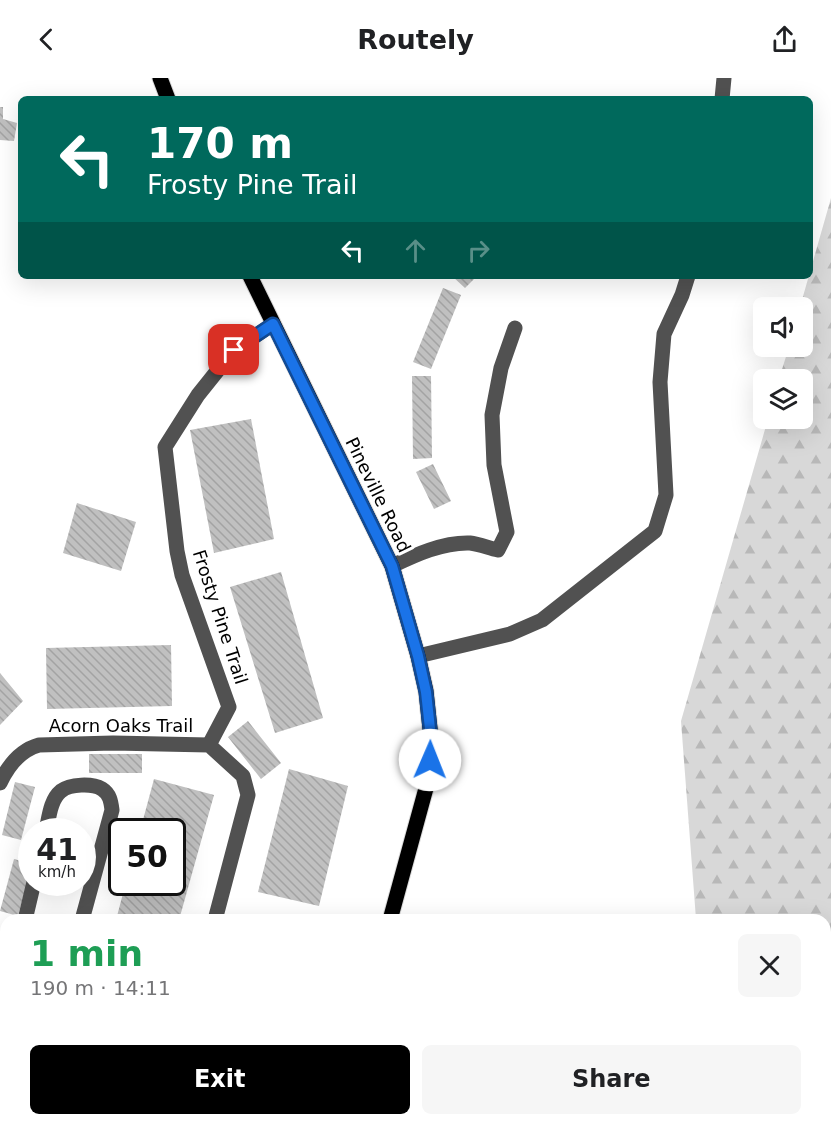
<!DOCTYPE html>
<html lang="en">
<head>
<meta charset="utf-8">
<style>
	:root { --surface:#fff; --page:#f6f6f6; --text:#202124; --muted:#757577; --accent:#000 }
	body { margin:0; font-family:"DejaVu Sans",sans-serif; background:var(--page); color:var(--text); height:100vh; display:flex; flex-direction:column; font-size:22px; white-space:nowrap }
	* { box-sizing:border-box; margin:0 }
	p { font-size:20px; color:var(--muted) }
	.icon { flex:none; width:33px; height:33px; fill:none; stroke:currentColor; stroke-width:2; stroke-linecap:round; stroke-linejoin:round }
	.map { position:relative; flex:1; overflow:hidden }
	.details { position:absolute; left:0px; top:836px; width:831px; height:212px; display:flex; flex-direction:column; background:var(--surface); border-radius:18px 18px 0 0; box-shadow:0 6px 24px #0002 }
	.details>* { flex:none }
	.hud { position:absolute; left:18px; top:18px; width:795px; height:183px; border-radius:9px; box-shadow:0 6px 24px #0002; background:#00695c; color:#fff; overflow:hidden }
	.controls { position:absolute; left:753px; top:219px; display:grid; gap:12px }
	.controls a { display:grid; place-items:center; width:60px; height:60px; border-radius:9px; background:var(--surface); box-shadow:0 6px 24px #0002; font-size:30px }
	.speed { position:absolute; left:18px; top:740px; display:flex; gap:12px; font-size:30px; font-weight:700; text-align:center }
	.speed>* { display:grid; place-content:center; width:78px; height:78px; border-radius:50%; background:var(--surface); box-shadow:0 6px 24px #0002; line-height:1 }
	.speed small { font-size:15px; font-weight:400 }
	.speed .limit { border:3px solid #111; border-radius:9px; background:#fff; color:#111 }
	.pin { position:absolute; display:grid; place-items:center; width:51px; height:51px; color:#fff; margin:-26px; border-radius:12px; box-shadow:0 3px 9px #0006 }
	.me { position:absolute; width:66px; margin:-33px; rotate:1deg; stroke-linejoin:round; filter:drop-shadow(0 0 4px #0008) }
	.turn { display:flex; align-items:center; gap:21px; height:126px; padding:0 30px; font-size:27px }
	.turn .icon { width:78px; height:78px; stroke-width:2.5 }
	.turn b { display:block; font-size:42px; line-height:51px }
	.lanes { display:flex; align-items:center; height:57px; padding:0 30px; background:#0003; justify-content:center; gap:30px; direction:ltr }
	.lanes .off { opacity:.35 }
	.round { display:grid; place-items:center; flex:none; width:63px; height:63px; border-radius:9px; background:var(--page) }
	.headline { display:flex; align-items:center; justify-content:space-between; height:102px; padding:0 30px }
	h1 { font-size:36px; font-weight:800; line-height:45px; color:#1e9e55 }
	.primary-button { display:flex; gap:12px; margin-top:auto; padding:12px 30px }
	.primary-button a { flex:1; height:69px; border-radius:9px; background:var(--accent); color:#fff; font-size:24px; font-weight:800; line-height:69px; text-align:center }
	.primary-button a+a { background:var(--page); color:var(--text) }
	header { display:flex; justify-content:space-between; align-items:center; height:78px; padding:0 30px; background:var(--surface); font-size:27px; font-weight:800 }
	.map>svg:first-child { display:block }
	.forest { fill:url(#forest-firs) }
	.building { fill:url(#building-back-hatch) }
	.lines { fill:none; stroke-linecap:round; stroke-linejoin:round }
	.major-casing { stroke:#dbdbdb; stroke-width:17 }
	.minor { stroke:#515151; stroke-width:15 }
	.major { stroke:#000; stroke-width:15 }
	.route-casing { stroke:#114b97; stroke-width:15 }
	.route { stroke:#1a73e8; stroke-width:10 }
	.labels { text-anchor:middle; stroke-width:6; stroke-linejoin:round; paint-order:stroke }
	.street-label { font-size:18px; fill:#000; stroke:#fff }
</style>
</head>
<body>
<header><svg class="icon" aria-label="back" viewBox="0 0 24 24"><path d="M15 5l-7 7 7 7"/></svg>Routely<svg class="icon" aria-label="share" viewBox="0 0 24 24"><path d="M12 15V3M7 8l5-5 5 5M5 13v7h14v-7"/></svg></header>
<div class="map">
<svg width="831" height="1046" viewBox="0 0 831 1046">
	<defs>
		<pattern id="forest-firs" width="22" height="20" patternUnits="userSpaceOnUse" patternTransform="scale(1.5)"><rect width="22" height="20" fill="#d8d8d8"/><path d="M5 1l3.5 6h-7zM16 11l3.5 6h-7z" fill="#b8b8b8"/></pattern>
		<pattern id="building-back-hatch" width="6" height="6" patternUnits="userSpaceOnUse" patternTransform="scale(1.5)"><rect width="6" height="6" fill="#c0c0c0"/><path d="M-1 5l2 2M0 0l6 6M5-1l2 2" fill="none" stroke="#a3a3a3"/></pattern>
	</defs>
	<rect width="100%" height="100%" fill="#fff"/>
	<!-- forest -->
	<path class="forest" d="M831,120V1046H711L710,1041H825V842L696,841L681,643L768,341L802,340V302L779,301L789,269L802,268V230L800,229Z"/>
	<!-- building -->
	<path class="building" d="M0,29H3V41L17,45L14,63L0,62Z
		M452,198H477L465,210Z
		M443,210L461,217L431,291L413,284Z
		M412,298H431L432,380L413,381Z
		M251,341L274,461L214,475L190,352Z
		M433,386L451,423L434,431L416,394Z
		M77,425L136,444L121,493L63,475Z
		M281,494L323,640L275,655L230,509Z
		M171,567L172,628L47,631L46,570Z
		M0,595L23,623L0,647Z
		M248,643L281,685L261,701L228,659Z
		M89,676H142V695H89Z
		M289,691L348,708L319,828L258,814Z
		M154,701L214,717L179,842H116L126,804H172V753H140Z
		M15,704L35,709L21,762L2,757Z
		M14,781L32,786L18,838L0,833Z
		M36,1041H99V1046H36Z"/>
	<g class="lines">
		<!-- major casing -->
		<g class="major-casing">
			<path id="major" d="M160,0L168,21
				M250,198L392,488L418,578L426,613L431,660L428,703L390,842
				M338,1046L339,1041"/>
		</g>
		<!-- minor -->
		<path class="minor" d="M722,21L724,0
			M392,488C415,477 443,464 470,465C479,466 489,470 498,472L507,454L494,387L492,337L501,290L515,250
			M418,578L510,556L542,542L655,453L666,417L660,304L664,256L682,217L688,198
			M209,667L229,629L182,497L177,473L165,369L198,317L234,272L273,246
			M0,705C8,688 21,672 39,667L113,665L209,667L243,698L248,717L215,842
			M46,753C49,740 50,722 61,713C70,706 92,705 102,711C110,716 111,724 112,732L82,842
			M25,842L34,804
			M0,867H6
			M0,904L6,906"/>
		<!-- major -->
		<use href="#major" class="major"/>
	</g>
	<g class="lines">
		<!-- route casing -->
		<g class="route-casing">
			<path id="route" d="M234,272L273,246L392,488L418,578L426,614L431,660L430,682"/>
		</g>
		<!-- route -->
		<use href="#route" class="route"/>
	</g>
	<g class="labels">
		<!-- street labels -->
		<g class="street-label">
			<text transform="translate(378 417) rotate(64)" y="6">Pineville Road</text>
			<text transform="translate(220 539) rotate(72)" y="6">Frosty Pine Trail</text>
			<text x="121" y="654">Acorn Oaks Trail</text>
		</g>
	</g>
</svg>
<div class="controls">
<a><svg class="icon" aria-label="sound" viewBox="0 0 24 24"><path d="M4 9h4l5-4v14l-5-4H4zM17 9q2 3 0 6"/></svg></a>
<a><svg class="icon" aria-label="layers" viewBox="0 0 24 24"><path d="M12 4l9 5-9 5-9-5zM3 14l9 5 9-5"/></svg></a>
</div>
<div class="speed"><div>41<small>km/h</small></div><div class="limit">50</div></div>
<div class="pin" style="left:234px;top:272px;background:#d93025"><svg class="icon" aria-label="arrive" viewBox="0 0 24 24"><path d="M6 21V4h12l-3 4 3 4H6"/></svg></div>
<svg class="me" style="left:430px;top:682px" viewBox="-20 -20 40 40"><circle r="19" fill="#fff"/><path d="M0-13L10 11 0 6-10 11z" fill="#1a73e8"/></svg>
<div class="hud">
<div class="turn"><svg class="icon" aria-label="left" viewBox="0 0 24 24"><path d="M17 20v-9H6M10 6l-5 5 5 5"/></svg><div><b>170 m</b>Frosty Pine Trail</div></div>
<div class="lanes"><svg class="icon" aria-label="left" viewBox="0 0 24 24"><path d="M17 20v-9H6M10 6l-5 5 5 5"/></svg><svg class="icon off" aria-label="ahead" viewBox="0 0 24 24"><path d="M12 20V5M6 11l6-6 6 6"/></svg><svg class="icon off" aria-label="right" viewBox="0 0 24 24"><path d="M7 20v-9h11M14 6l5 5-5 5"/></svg></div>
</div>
<section class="details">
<div class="headline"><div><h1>1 min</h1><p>190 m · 14:11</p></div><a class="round"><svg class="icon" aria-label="close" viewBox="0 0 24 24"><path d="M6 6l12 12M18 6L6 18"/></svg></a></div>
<div class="primary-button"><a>Exit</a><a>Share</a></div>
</section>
</div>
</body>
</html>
